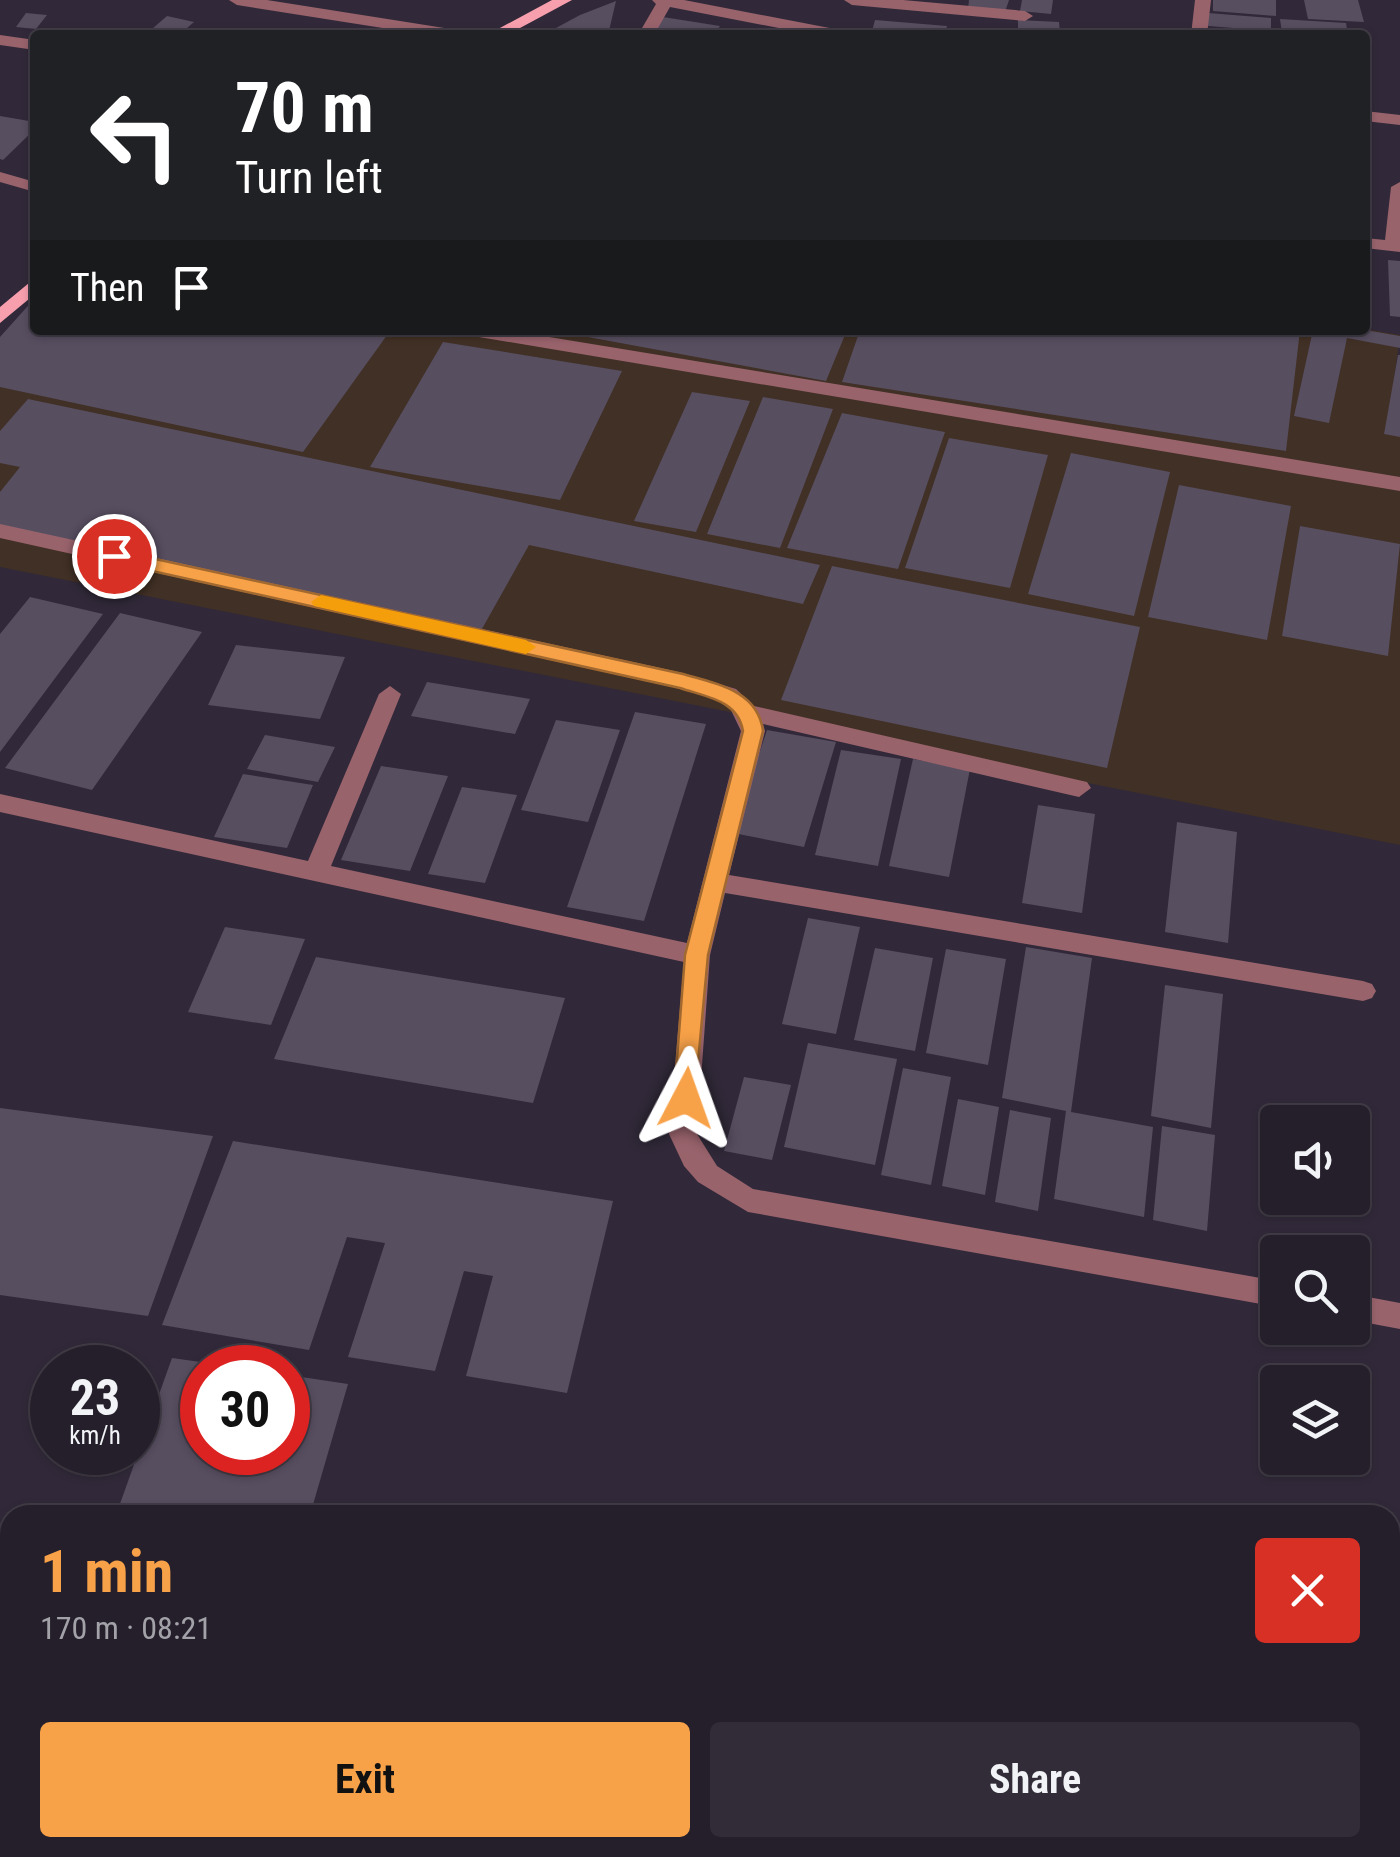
<!DOCTYPE html>
<html lang="en">
<head>
<meta charset="utf-8">
<style>
	:root { --surface:#251f2b; --page:#312c37; --text:#f1f3f6; --muted:#a3a2a9; --line:#423d47; --accent:#f7a148 }
	body { margin:0; font-family:"Roboto Condensed",sans-serif; background:var(--page); color:var(--text); height:100vh; display:flex; flex-direction:column; font-size:38px; white-space:nowrap }
	* { box-sizing:border-box; margin:0 }
	p { font-size:32px; color:var(--muted) }
	.icon { flex:none; width:55px; height:55px; fill:none; stroke:currentColor; stroke-width:2; stroke-linecap:round; stroke-linejoin:round }
	.map { position:relative; flex:1; overflow:hidden }
	.side { position:absolute; left:0px; top:1505px; width:1400px; height:352px; display:flex; flex-direction:column; background:var(--surface); border-radius:30px 30px 0 0; box-shadow:0 2px 8px #0004,0 0 0 2px var(--line) }
	.side>* { flex:none }
	.guide { position:absolute; left:30px; top:30px; width:1340px; height:305px; border-radius:10px; box-shadow:0 2px 8px #0004,0 0 0 2px var(--line); background:#202124; color:#fff; overflow:hidden }
	.controls { position:absolute; left:1260px; top:1105px; display:grid; gap:20px }
	.controls a { display:grid; place-items:center; width:110px; height:110px; border-radius:10px; background:var(--surface); box-shadow:0 2px 8px #0004,0 0 0 2px var(--line); font-size:50px }
	.speed { position:absolute; left:30px; top:1345px; display:flex; gap:20px; font-size:50px; font-weight:700; text-align:center }
	.speed>* { display:grid; place-content:center; width:130px; height:130px; border-radius:50%; background:var(--surface); box-shadow:0 2px 8px #0004,0 0 0 2px var(--line); line-height:1 }
	.speed small { font-size:25px; font-weight:400 }
	.speed .limit { border:15px solid #d22; background:#fff; color:#111 }
	.pin { position:absolute; display:grid; place-items:center; width:85px; height:85px; color:#fff; margin:-42px; border:5px solid #fff; border-radius:50%; box-shadow:0 2px 10px #0007 }
	.me { position:absolute; width:110px; margin:-55px; rotate:4deg; stroke-linejoin:round; filter:drop-shadow(0 0 8px #0008) }
	.turn { display:flex; align-items:center; gap:35px; height:210px; padding:0 40px; font-size:45px }
	.turn .icon { width:130px; height:130px; stroke-width:2.5 }
	.turn b { display:block; font-size:70px; line-height:85px }
	.then { display:flex; align-items:center; height:95px; padding:0 40px; background:#0003; gap:20px; font-size:38px }
	.round { display:grid; place-items:center; flex:none; width:105px; height:105px; border-radius:10px; background:var(--page) }
	.head { display:flex; align-items:center; justify-content:space-between; height:170px; padding:0 40px }
	h1 { font-size:60px; font-weight:700; line-height:75px; color:var(--accent) }
	.action { display:flex; gap:20px; margin-top:auto; padding:20px 40px }
	.action a { flex:1; height:115px; border-radius:10px; background:var(--accent); color:#111; font-size:40px; font-weight:700; line-height:115px; text-align:center }
	.action a+a { background:var(--page); color:var(--text) }
	.map>svg:first-child { display:block }
	.industrial { fill:#413025 }
	.building { fill:#574e60 }
	.lines { fill:none; stroke-linecap:round; stroke-linejoin:round }
	.minor { fill:#99636c; fill-rule:evenodd }
	.major { fill:#f89fae; fill-rule:evenodd }
	.route { fill:#f7a148; stroke:#a1692f; stroke-width:2.5 }
	.slow { fill:#f59e0b }
</style>
</head>
<body>
<div class="map">
<svg width="1400" height="1857" viewBox="0 0 1400 1857">
	<rect width="100%" height="100%" fill="#312939"/>
	<!-- industrial -->
	<path class="industrial" d="M1365,329L1400,335L1390,409L1400,412V845L0,567V363L35,330Z"/>
	<!-- building -->
	<path class="building" d="M969,0H1009L1005,12L968,9Z
		M1022,0H1053L1051,14L1020,11Z
		M1213,0H1276V16L1213,11Z
		M1304,0H1358L1364,22L1308,19Z
		M616,1L608,35H543L580,15Z
		M26,13L47,15L36,29L16,27Z
		M1208,13L1271,18V31L1208,26Z
		M167,16L194,22L179,35H145Z
		M663,17L720,26L714,35H651Z
		M1280,19L1346,23L1348,35L1282,33Z
		M875,20L947,26L945,35H871Z
		M1018,20L1059,22L1060,33L1018,35Z
		M0,116L35,122V129L3,160L0,159Z
		M1388,260L1400,261V317L1390,316Z
		M35,298V330L390,331L303,452L0,387V337Z
		M550,330H847L826,381Z
		M860,330H1300L1286,451L842,382Z
		M1313,330H1365L1400,336V348L1347,338L1329,423L1294,416Z
		M443,342L622,371L560,500L370,467Z
		M1398,355H1400V437L1384,434Z
		M692,392L750,401L696,532L634,521Z
		M763,397L833,409L780,548L707,534Z
		M28,399L820,565L803,604L529,545L478,636L0,528V492L20,467L0,463V431Z
		M842,413L945,432L898,569L787,548Z
		M949,438L1048,455L1010,588L905,568Z
		M1071,453L1170,472L1134,616L1028,594Z
		M1179,485L1291,506L1267,640L1148,617Z
		M1300,526L1400,544L1388,656L1282,636Z
		M832,566L1140,627L1107,768L781,700Z
		M30,597L103,614L0,752V634Z
		M120,613L202,632L92,790L5,768Z
		M236,645L345,657L320,719L208,705Z
		M427,682L530,699L515,734L411,716Z
		M635,712L706,724L644,921L567,907Z
		M556,720L620,730L588,822L521,810Z
		M767,730L836,742L804,847L733,833Z
		M265,735L335,747L318,782L247,769Z
		M841,750L901,759L878,866L815,855Z
		M913,759L970,769L949,877L889,866Z
		M381,766L448,776L410,871L341,860Z
		M243,774L313,785L287,848L214,837Z
		M462,787L517,795L485,883L428,874Z
		M1038,805L1095,814L1082,913L1022,903Z
		M1177,822L1237,832L1228,943L1165,932Z
		M808,918L860,927L836,1034L782,1024Z
		M225,927L305,939L271,1025L188,1012Z
		M1026,947L1092,958L1071,1112L1153,1127L1144,1217L1054,1199L1066,1111L1002,1098Z
		M875,948L933,958L915,1051L854,1040Z
		M946,949L1006,959L988,1065L926,1053Z
		M316,957L565,998L533,1103L274,1059Z
		M1165,985L1223,994L1211,1128L1151,1116Z
		M808,1043L897,1059L875,1165L784,1147Z
		M903,1068L951,1077L931,1185L881,1175Z
		M744,1077L791,1085L772,1160L724,1151Z
		M958,1099L999,1107L985,1195L942,1186Z
		M0,1108L213,1136L148,1316L0,1295Z
		M1010,1110L1051,1118L1038,1211L995,1202Z
		M1162,1126L1215,1135L1207,1231L1153,1220Z
		M233,1141L613,1201L567,1393L466,1376L493,1276L464,1271L435,1371L348,1357L385,1243L347,1237L309,1350L162,1325Z
		M172,1358L222,1365L202,1368V1452H288V1375L348,1384L310,1515H116Z"/>
	<g class="lines">
		<!-- minor -->
		<path class="minor" d="M229,0H267L457,30L465,35H427L237,5Z
			M652,0H684L840,30L848,35H815L670,7L654,35H638L656,4Z
			M844,0H903L1025,11L1033,16L1025,21L852,5Z
			M1195,0H1211L1207,35H1191Z
			M0,35L35,40V50L0,45Z
			M1365,111L1400,115V125L1365,121Z
			M0,172L35,182V192L0,182Z
			M1400,182V252L1365,248V238L1385,240L1391,187Z
			M464,330H507L1400,477V491L473,336Z
			M0,524L683,673L736,689L754,706L1087,782L1091,788L1079,797L763,724L765,731L729,875L1363,981L1372,984L1376,991L1372,998L1363,1001L725,893L710,955L697,1134L717,1166L753,1189L1278,1281V1307L748,1212L698,1182L684,1166L669,1134L684,962L0,812V794L308,861L379,694L390,686L401,694L331,866L687,943L741,731L729,706L704,694L0,538Z
			M1352,1294L1400,1303V1329L1352,1320Z
			M0,1750L10,1752V1786L0,1784Z"/>
		<!-- major -->
		<path class="major" d="M552,0H572L507,35H487Z
			M35,278V294L0,323V307Z"/>
	</g>
	<!-- route -->
	<path class="route" d="M114,550L683,674C718,684 758,691 763,731L708,955L694,1105H677L674,1098L685,955L743,731C738,700 706,697 680,688L107,561V552Z"/>
	<!-- slow -->
	<path class="slow" d="M321,595L526,640L536,647L526,654L314,606L311,602Z"/>
</svg>
<div class="controls">
<a><svg class="icon" aria-label="sound" viewBox="0 0 24 24"><path d="M4 9h4l5-4v14l-5-4H4zM17 9q2 3 0 6"/></svg></a>
<a><svg class="icon" aria-label="search" viewBox="0 0 24 24"><circle cx="10" cy="10" r="6"/><path d="M15 15l6 6"/></svg></a>
<a><svg class="icon" aria-label="layers" viewBox="0 0 24 24"><path d="M12 4l9 5-9 5-9-5zM3 14l9 5 9-5"/></svg></a>
</div>
<div class="speed"><div>23<small>km/h</small></div><div class="limit">30</div></div>
<div class="pin" style="left:114px;top:556px;background:#d93025"><svg class="icon" aria-label="arrive" viewBox="0 0 24 24"><path d="M6 21V4h12l-3 4 3 4H6"/></svg></div>
<svg class="me" style="left:686px;top:1098px" viewBox="-20 -20 40 40"><path d="M0-17L14 15 0 8-14 15z" fill="#f7a148" stroke="#fff" stroke-width="4"/></svg>
<div class="guide">
<div class="turn"><svg class="icon" aria-label="left" viewBox="0 0 24 24"><path d="M17 20v-9H6M10 6l-5 5 5 5"/></svg><div><b>70 m</b>Turn left</div></div>
<div class="then">Then<svg class="icon" aria-label="arrive" viewBox="0 0 24 24"><path d="M6 21V4h12l-3 4 3 4H6"/></svg></div>
</div>
<section class="side">
<div class="head"><div><h1>1 min</h1><p>170 m · 08:21</p></div><a class="round" style="background:#d93025;color:#fff"><svg class="icon" aria-label="close" viewBox="0 0 24 24"><path d="M6 6l12 12M18 6L6 18"/></svg></a></div>
<div class="action"><a>Exit</a><a>Share</a></div>
</section>
</div>
</body>
</html>
